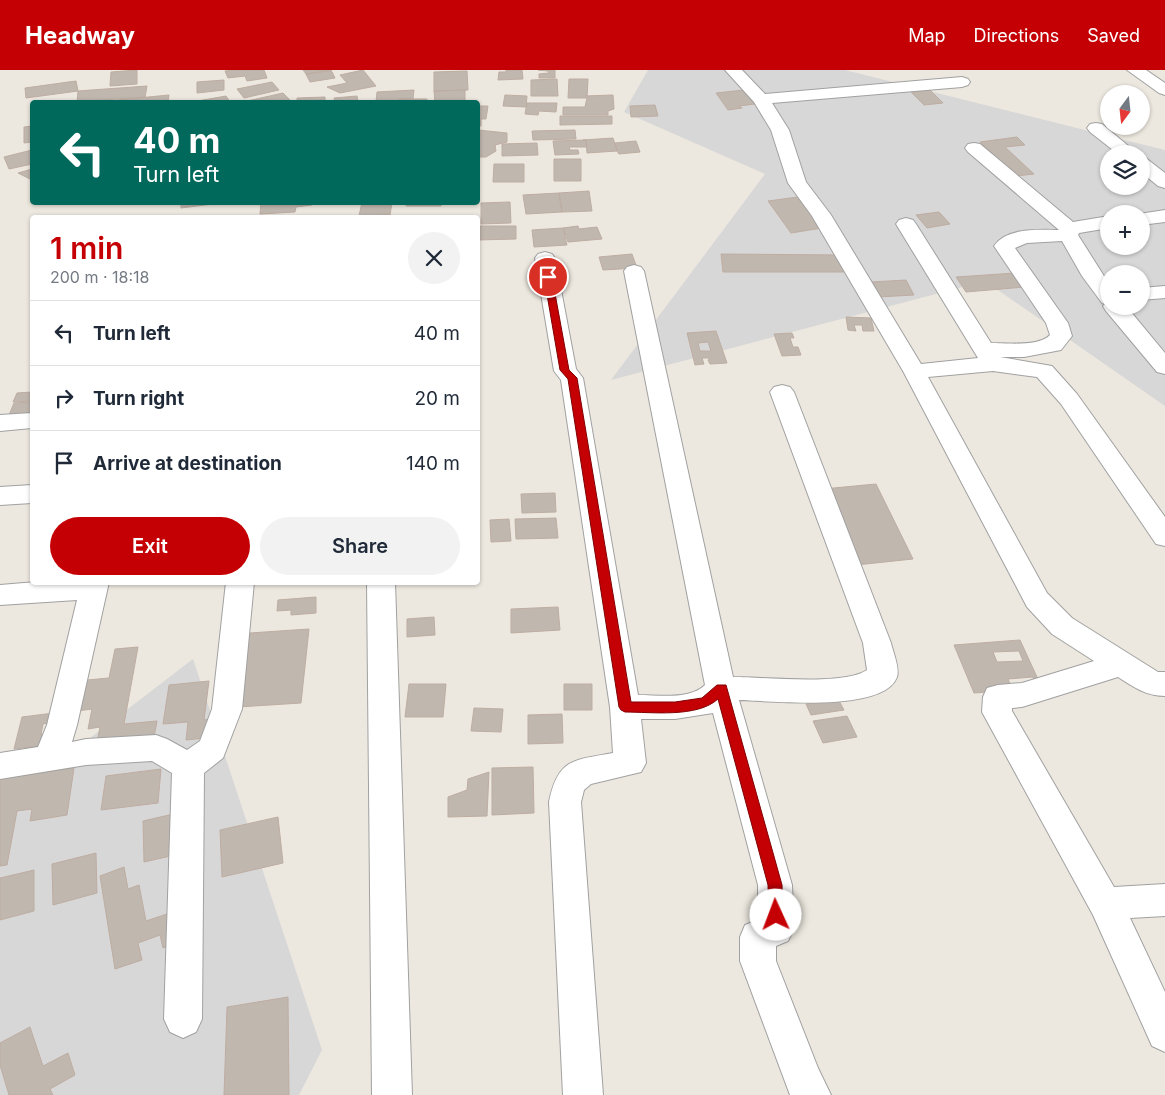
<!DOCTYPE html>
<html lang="en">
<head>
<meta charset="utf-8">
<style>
	:root { --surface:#fff; --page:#f2f2f3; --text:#1f2937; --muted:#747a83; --line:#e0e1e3; --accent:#c50005 }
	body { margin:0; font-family:Inter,sans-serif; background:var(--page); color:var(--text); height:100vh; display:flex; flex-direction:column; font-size:19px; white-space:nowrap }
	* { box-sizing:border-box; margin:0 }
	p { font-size:16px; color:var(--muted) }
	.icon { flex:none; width:28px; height:28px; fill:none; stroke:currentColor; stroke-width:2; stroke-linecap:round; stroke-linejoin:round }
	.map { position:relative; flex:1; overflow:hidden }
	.panel { position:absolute; left:30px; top:145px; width:450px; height:370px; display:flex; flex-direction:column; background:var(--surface); border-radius:5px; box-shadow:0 1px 4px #0004 }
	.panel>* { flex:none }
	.banner { position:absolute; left:30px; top:30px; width:450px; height:105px; border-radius:5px; box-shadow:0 1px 4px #0004; background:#00695c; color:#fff; overflow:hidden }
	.needle { width:32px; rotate:195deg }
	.buttons { position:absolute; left:1100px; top:15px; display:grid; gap:10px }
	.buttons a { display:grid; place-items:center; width:50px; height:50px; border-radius:50%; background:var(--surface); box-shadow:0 1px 4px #0004; font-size:25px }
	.pin { position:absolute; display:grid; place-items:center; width:42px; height:42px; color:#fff; margin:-21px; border:2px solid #fff; border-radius:50%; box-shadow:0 1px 5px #0007 }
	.me { position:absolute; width:55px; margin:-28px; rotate:358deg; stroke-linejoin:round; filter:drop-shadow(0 0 4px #0008) }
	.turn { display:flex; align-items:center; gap:18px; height:105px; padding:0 20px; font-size:22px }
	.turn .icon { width:65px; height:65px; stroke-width:2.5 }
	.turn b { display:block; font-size:35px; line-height:42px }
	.round { display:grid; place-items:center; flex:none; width:52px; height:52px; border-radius:26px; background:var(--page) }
	.summary { display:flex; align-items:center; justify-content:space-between; height:85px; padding:0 20px }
	h1 { font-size:30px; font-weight:600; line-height:38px; color:var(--accent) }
	.primary-button { display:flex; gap:10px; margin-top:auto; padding:10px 20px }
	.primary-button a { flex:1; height:58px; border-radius:30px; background:var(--accent); color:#fff; font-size:20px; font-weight:600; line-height:58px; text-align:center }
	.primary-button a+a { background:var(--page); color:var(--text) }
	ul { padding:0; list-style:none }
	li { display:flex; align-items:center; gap:15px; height:65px; padding:0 20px; border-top:1px solid var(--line) }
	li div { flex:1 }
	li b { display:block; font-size:19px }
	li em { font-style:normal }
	header { display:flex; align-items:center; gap:30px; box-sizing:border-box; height:70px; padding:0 25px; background:var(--accent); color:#fff }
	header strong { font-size:24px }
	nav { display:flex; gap:28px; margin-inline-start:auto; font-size:18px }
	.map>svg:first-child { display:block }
	.residential { fill:#d8d7d7; fill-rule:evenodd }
	.building { fill:#c0b7af; stroke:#beada2; fill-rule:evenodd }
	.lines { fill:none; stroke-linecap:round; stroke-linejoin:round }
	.minor-casing { stroke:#a1a1a1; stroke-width:2 }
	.minor { fill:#fff; fill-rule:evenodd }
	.route { fill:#c50005; stroke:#800003 }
</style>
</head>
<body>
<header>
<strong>Headway</strong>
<nav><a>Map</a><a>Directions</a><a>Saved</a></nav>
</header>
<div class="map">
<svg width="1165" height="1025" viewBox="0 0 1165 1025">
	<rect width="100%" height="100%" fill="#ece8df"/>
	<!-- residential -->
	<path class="residential" d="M648,0H845L1165,80V336L985,211L611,310L765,104L624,42ZM1109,84H1141V116H1109ZM1109,144H1141V176H1109ZM1109,204H1141V236H1109Z
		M193,589L322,980L299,1025H0V737Z"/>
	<!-- building -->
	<path class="building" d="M137,0V14L110,16L111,2Z
		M234,0H264L267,8L247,11L245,6L228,8L225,1Z
		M303,0H329V1L306,4Z
		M331,0L335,8L310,12L306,4Z
		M363,0L376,16L340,23L327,17L347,13L340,5Z
		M506,0H522L523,9L498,10L499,2H506Z
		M538,0H555V8H539V4L549,3L548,1Z
		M467,1L468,20L434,21V2Z
		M557,9L558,26H531V10Z
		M569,9H588L587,28H568Z
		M224,10V20L197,23V12Z
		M76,11L78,21L26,28L25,18Z
		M272,12L279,20L244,28L237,19Z
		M147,16L145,27L77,32L78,21Z
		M414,20L413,29H399V32H376L377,22Z
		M465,20V32H435L434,21Z
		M744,20L755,34L739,36L742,38L728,40L716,23Z
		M930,20L943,33L924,35L911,22Z
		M283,23L292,32H243Z
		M169,25L168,32H116L117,30Z
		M505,25L527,26L526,37L503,36Z
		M613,25L614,39L608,41V45H563V37H585L587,28L585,26Z
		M226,26L230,32H192Z
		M357,26L358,32H335L334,28Z
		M325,27V32H297V28Z
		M399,29H427V32H399Z
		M527,33H557L556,42L539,41L538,45L525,44Z
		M655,35L658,46L631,47L630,36Z
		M478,36H488L486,49H481V56H478Z
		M560,46H612V54L560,55Z
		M32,56V72L24,73V57Z
		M478,60L507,63V72L495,75L496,81L486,87H478Z
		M575,60L576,69L533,70L532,61Z
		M1017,67L1025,75L1005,77L1034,104L1016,106L980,72Z
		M613,68L617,81L587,83L586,70H583Z
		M586,70L587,77H569L570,80H578L579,84L555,85L553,71Z
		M636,71L640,82L619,84L617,81L615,73Z
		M537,73L538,85L502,86V74Z
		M32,80V94L9,99L4,87Z
		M554,89H581V111H554Z
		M494,94H524V112H493Z
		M32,99V110L18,103Z
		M589,121L592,141L562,142L559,123Z
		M559,123L562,142L526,144L523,125Z
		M798,127L822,158L791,163L768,131Z
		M181,132H221V133L181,138Z
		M261,132H313L312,135L296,137L295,142L260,144Z
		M362,132H392L390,145L359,146Z
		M407,132H442L441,136H406Z
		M510,132L511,153L481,154V133Z
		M939,142L950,154L927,158L916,145Z
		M478,156H516V169L478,170Z
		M578,156L579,159L597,157L602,169L568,172L563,158Z
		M563,158L567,175L534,177L532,160Z
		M632,184L637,198L603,200L599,187Z
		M721,184L842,185L847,202H723Z
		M1015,203L1025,217L966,222L956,207Z
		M906,210L914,225L878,227L871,212Z
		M846,247L871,248L874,261H863L862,255H854L856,261L848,260Z
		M716,261L727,293L710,294L708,290L710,288H702L704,294L695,295L687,263ZM708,272L711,281H700L698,273Z
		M792,263L794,268H790L793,277H798L801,285L782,286L774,264Z
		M32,322V331L13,332L17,323Z
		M32,332V344L9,345L14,333Z
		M876,414L913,489L856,495L823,419Z
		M555,423L556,442L522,443L521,424Z
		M556,448L558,468L516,469L515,449Z
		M509,449L511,471L491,472L490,450Z
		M316,527V543L291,545V540L277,541L278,530Z
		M558,537L560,560L511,563V539Z
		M434,547L435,565L407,567V549Z
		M309,559L301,633L238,637L250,563Z
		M1020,570L1042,618L974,623L954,575ZM1019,581L1023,591L997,592L993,582ZM1033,607L1036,615L1011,616L1008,609Z
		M138,577L124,654L157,651L154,667L97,672L100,657L88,659L92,639L69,642L76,611L109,608L115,579Z
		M209,611L204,650L217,648L215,667L186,670L188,652L163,654L169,615Z
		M409,614H446L443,647H405Z
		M564,614H592V640H564Z
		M838,629L844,640L811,645L806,634Z
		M474,638L503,639L501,662L471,661Z
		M54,643L53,652L43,654L41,665L50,663L48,675L14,679L22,647Z
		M562,644L563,673L528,674V645Z
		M847,646L857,667L823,673L813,651Z
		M533,697L534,743L492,745V698Z
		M74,698L67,745L30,751L32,739L17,741L7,795L0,796V708Z
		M161,699L158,733L101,740L106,706Z
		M489,702L487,746L448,747V727L467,720L468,709Z
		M182,742L184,783L144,792L143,751Z
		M278,747L283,793L222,807L220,760Z
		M96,783L97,823L53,835L52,794Z
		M124,797L128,819L139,815L146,851L176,841L182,871L163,878L160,865L138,873L142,890L115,899L100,806Z
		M34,800V841L0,850V808Z
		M288,927L289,1025H224L227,937Z
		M30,957L43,996L68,983L75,1005L50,1019L53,1025H9L0,995V973Z"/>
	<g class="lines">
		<!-- minor casing -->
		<g class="minor-casing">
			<path id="minor" d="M725,0H742L765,24L962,7L968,9L970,12L968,15L962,17L772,33L789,60L806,112L831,145L921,294L978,288L896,154L899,150L906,148L913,150L916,154L991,273C1006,273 1039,277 1050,265L1046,253L994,176C1007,157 1039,160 1059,160L968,82L965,78L968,74L974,73L980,74L1073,152L1109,146V158L1079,163L1078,165L1109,214V236H1126L1165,283V304L1157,302L1106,241L1103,236L1105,234L1102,233L1082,206L1062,171L1027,173L1015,178L1068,253L1072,266L1061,280L1024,287H1000L1052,296L1077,324L1165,447V476L1156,474L1061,334L1037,307L993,301L928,307L1047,523L1072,548L1158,602H1165V626C1146,626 1134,617 1118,607L1022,637L1012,638V641L1114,817L1165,814V846L1130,848L1165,922V982L1152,976L1093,845L982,642L983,627L987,618L998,615L1022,613L1094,591L1052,564L1027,537L903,301L812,146L788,113L771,60L754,32Z
				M1127,0H1146L1165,13V25L1159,23Z
				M1096,53L1102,54L1138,84H1118L1090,62L1087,58L1090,54Z
				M1141,88L1147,89L1165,103V118L1158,116L1141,102Z
				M1165,140V152L1141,155V144H1139Z
				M545,182L552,184L555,188L576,299L583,308L638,625C659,625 690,630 705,615L624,201L627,197L634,195L641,197L644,201L733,607C765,607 843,616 867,600L863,573L770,322L774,317L782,315L790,317L794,322L891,573C893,582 900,598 897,607C884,643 771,631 739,630L792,815L794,859L788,871L776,876V891L818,998L831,1025H790L740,891V867L745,855L758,850V815L713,643L675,649H641L646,693L641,702L591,714L584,720L581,732L603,1025H563L549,732C558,688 574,690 613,683L610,637L561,310L554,301L535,188L538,184Z
				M1165,216V228L1141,230V218Z
				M32,343V358L0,361V345Z
				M32,415V433L0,435V417Z
				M36,512H109L77,655L72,672L86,669L156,665L167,669L187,680L200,671L212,639L226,512H254L242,639L223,688L204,703L202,949L196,962L183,968L170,962L164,949L172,703L152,691L86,695L0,709V683L38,677L47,655L77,530L0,535V515Z
				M367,512H395L412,1025H372Z"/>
		</g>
		<!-- minor -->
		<use href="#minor" class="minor"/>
	</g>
	<!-- route -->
	<path class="route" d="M548,204L552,207L569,300L577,308L631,632H675L702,628L717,615H726L782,815L783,845L781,849L776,851L771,849L769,845L768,815L718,629C697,648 652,642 625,642L621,640L619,637L568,309L560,300L544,207Z"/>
</svg>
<div class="buttons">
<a><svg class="needle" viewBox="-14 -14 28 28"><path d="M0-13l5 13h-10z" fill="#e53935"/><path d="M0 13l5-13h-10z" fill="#747a83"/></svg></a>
<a><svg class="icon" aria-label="layers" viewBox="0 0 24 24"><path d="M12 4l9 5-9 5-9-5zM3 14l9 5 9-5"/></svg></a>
<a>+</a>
<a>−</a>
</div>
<div class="pin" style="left:548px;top:207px;background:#d93025"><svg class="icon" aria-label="arrive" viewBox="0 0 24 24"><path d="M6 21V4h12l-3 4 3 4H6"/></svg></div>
<svg class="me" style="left:776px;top:845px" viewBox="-20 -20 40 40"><circle r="19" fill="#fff"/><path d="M0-13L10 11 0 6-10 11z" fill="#c50005"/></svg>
<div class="banner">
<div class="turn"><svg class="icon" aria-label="left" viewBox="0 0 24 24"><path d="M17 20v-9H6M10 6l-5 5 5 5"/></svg><div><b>40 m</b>Turn left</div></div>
</div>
<section class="panel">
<div class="summary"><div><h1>1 min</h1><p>200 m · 18:18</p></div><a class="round"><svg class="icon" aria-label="close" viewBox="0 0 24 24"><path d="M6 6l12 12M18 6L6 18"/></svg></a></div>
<ul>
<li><svg class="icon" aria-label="left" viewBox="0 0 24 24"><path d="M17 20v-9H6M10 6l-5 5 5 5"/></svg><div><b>Turn left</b></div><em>40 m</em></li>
<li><svg class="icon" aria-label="right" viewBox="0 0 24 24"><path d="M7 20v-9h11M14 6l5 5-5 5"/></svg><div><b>Turn right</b></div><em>20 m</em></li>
<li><svg class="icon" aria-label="arrive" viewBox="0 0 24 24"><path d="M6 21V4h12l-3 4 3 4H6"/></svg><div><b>Arrive at destination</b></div><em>140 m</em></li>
</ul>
<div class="primary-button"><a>Exit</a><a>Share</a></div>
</section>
</div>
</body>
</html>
